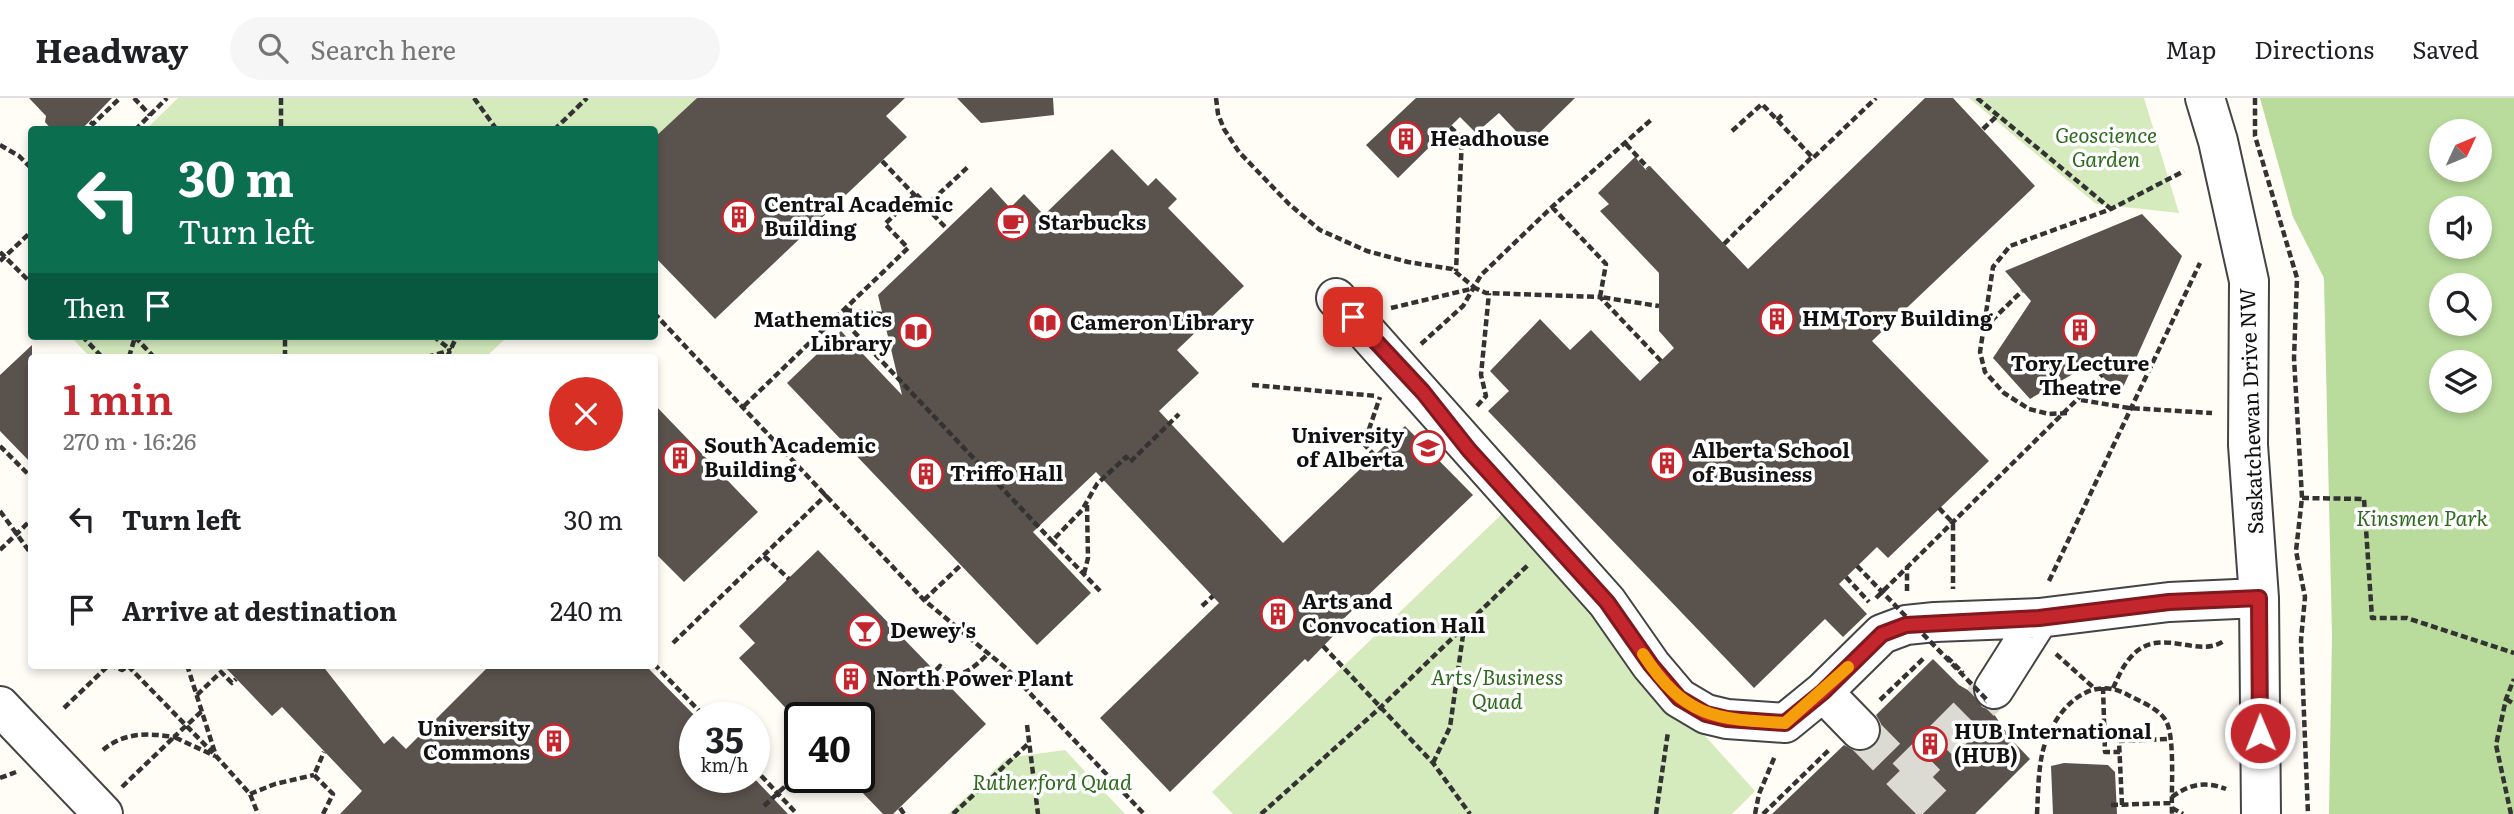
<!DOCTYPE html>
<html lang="en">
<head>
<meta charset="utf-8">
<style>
	:root { --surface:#fff; --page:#f6f6f6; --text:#202124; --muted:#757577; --line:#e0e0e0; --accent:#c4262e }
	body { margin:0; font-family:Literata,serif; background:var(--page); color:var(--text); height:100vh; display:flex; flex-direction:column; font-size:26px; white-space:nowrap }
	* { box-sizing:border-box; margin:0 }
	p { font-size:23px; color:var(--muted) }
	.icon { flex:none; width:38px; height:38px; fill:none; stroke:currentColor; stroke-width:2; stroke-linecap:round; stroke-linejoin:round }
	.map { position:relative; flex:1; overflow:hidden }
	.sheet { position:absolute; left:28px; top:256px; width:630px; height:315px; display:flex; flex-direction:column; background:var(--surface); border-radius:7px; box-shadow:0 4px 10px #0003 }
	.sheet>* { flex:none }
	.hud { position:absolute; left:28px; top:28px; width:630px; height:214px; border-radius:7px; box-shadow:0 4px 10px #0003; background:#0b6e4f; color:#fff; overflow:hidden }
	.needle { width:46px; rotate:46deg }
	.tools { position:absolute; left:2429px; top:21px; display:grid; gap:14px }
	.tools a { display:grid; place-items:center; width:63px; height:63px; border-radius:50%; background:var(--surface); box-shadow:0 4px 10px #0003; font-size:35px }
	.speed { position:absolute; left:679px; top:604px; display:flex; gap:14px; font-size:35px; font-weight:700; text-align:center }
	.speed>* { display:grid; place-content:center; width:91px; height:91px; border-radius:50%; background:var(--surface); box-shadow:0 4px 10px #0003; line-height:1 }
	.speed small { font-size:18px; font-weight:400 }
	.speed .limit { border:4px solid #111; border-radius:10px; background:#fff; color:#111 }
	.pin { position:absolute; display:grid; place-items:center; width:60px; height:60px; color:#fff; margin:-30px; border-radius:14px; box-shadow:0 4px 10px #0006 }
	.me { position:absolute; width:77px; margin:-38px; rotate:359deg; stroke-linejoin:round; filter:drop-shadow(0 0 5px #0008) }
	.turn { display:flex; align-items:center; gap:24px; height:147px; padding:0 35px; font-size:32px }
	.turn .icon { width:91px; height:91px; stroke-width:2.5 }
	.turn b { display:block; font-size:49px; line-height:60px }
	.then { display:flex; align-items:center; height:66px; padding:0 35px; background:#0003; gap:14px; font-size:26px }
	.round { display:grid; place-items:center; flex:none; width:74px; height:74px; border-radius:37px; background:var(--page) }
	.summary { display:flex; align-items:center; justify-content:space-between; height:119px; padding:0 35px }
	h1 { font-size:42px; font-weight:600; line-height:52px; color:var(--accent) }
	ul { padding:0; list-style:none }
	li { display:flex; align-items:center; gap:21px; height:91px; padding:0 35px }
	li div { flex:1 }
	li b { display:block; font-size:26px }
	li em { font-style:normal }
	header { display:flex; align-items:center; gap:42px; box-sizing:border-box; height:98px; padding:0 35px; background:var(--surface); border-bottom:2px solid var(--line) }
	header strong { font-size:33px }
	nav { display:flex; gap:38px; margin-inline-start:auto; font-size:24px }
	.search { width:490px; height:63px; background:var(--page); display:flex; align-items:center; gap:18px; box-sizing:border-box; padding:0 24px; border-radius:38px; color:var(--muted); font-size:26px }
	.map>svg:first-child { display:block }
	.green { fill:#d5ebbd }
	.forest { fill:#b9dc9c; fill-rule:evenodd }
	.building { fill:#5a524d }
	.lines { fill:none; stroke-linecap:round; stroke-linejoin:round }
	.minor-tunnel { stroke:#dbdad3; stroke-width:38; stroke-dasharray:38 19; stroke-linecap:butt }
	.minor-casing { stroke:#444; stroke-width:42 }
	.path { stroke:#333; stroke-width:4.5; stroke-dasharray:7 3.5; stroke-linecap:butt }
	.minor { stroke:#fff; stroke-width:38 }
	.path-bridge { stroke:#333; stroke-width:4.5; stroke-dasharray:7 3.5; stroke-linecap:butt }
	.route-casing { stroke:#7f191e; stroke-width:18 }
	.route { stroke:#c4262e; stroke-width:12 }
	.slow { stroke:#f59e0b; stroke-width:12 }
	.labels { text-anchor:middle; stroke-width:7; stroke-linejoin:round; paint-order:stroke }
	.park-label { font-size:21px; font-style:italic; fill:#2f6b1f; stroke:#fff }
	.poi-label { font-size:21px; font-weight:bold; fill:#111; stroke:#fff; text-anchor:start }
	.street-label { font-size:21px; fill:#111; stroke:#fff }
</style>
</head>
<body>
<header>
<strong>Headway</strong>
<div class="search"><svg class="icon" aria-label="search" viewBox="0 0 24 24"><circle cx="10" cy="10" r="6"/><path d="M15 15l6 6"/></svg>Search here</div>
<nav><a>Map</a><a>Directions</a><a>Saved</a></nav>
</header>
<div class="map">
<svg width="2514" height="716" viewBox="0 0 2514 716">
	<rect width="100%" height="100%" fill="#fffdf5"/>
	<!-- green -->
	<path class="green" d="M178,0H697L655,40L654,32H145Z
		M1969,0H2144L2179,115L2096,106Z
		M70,238H508L486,259H90Z
		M1503,415L1755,693L1732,716H1233L1212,694Z
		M1065,652L1125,716H948L1007,660Z"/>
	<!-- forest -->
	<path class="forest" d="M2260,0H2514V716H2329L2332,538L2324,180L2293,119ZM2441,33H2480V72H2441ZM2441,110H2480V149H2441ZM2441,187H2480V226H2441ZM2441,264H2480V303H2441Z"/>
	<!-- building -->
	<path class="building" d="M29,0H112L81,32H52L45,24L46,18Z
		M697,0H905L886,18L907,39L715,221L654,158V40Z
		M957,0H1053L1054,17L981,25Z
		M1416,0H1575L1528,46L1499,15L1476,35L1460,19L1398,80L1366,47Z
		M1925,0H1953L2035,88L1872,243L1989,363L1888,460L1877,449L1839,486L1867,516L1843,539L1825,521L1754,590L1488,313L1509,293L1490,273L1540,221L1570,252L1591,232L1640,283L1674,250L1659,233V175L1600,113L1609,106L1598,95L1635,59L1646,72L1650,68L1748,171Z
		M1112,51L1148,88L1156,80L1177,101L1168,110L1244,188L1177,252L1199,275L1159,313L1283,445L1405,328L1473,397L1336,528L1340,531L1308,564L1305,561L1170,694L1100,620L1219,505L1096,374L1033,434L1091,495L1037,547L787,285L841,233L902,297L878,197L991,89L1010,110L1024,96L1044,117Z
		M2142,116L2182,158L2120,296L2090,266L2030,301L1993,260L2031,203L2005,173Z
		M32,247V366L0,333V277Z
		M654,306L758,414L684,484L654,454Z
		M818,452L986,626L893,716H883L859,691V620H795L739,560L755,545L739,528Z
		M1933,561L1959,587L1973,595L1982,609L1992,613L2010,640L2030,661L1975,716H1772L1844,647L1855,653H1866L1875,648L1881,637V626L1876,617Z
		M223,567H322L384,646L393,638L406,651L490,567H645L695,618V679H753L788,716H340L362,693L282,609L272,618Z
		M2064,665L2108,667L2115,674L2117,716H2053L2051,668Z"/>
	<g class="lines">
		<!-- minor-tunnel -->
		<path class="minor-tunnel" d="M1860,632L1906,679L1994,591
			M1906,679L1943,716"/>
		<!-- minor casing -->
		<g class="minor-casing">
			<path id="minor" d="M2205,0L2218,43L2249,183L2248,347L2259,500L2261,716
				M1336,200L1607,504L1651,567L1679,600L1706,616L1727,621L1785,625L1823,594
				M1994,591L2039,520
				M0,608L103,716
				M1860,632L1823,594L1882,536L1906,527L1935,524L2039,520L2169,504L2259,500"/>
		</g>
		<!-- path -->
		<path class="path" d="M134,0L150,17
			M281,0V32
			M474,0L497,32
			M1216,0L1218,16L1224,31L1239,54L1289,106L1320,132L1367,153L1408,164L1452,171L1475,190
			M1977,0L2111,111
			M2255,0V38L2297,180L2294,260L2302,400L2296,453L2305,499L2301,542L2308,716
			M1777,22L1783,16
			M90,24L93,26L120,0
			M1450,29L1462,40L1456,173
			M1983,31L1998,17
			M135,32L167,0
			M554,32L587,0
			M1732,33L1762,6L1813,60L1876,0
			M1626,46L1648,70
			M0,47L19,58L32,71
			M1552,109L1606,166L1600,199L1659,208
			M1724,146L1812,59
			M0,154L32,186
			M0,163L32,133
			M1391,210L1475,190L1486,195L1600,199L1661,263
			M845,212L882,216
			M654,215L924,502L1007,571L1144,716
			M839,218L1052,443
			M1984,230L2022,193
			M82,238L102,259
			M433,238L451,252
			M135,239L154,259
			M1421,246L1463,208L1481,177L1552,109L1652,21
			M129,259L135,239
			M285,259V238
			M427,259L451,252
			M447,259L457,238
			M1252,287L1377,298
			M2081,302L2129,310L2212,315
			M744,308L908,150L885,126L916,96L927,107L969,68
			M1477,308L1486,298L1481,277L1489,195
			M2067,315L2049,316L2029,311L2004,295L1985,274L1980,254L1993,169L2010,148L2111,111L2184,73
			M0,348L32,380
			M1375,358L1364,346L1380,299
			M2302,400L2364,401L2372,520H2407L2514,555
			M1939,410L1953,425V491
			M0,413L32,457
			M0,452L32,421
			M764,458L789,481
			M1084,476L1088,460L1087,407
			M1846,479L1869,504
			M2049,483L2200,165
			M1100,493L1052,443L1082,412L1097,386L1126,359L1130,364L1179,316
			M1907,493V470
			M1876,500L2102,277
			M924,502L960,468
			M1202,508L1213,498
			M673,545L827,396
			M1323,548L1433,665L1470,716
			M2056,556L2094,590
			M1947,559L1963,575
			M654,566L706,620
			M109,567L122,572L130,567
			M187,567L216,658L250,696L258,716
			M128,568L213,655
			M936,572L940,568C959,586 974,569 989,555
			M2103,589L2105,654H2120
			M2113,590C2118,580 2122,569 2130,560C2159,525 2198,563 2225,542
			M197,597L221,574L232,585L236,581
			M2506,601L2514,606
			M1880,602L1924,560
			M64,610L109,567
			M712,620L724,608
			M1027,627L1038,716
			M103,652C124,634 148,635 174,639L202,613
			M1433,665L1450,629L1464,530
			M754,670L797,716
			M0,680L16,674
			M122,689L174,639L215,658
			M250,696L275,686L314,677
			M2172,699C2189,686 2206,683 2226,691
			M2111,707L2172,705
			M2122,707L2119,643L2169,641
			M764,708L793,681
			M900,710L904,716
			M2172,710L2183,716
			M323,716L333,696L314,677L324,654
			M953,716L1029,645
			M1261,716L1381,609L1528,467
			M1656,716L1668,634
			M1755,716L1759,696L1775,658
			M1763,716L1830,651
			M2037,716C2038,698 2038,680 2041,662C2047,622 2084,572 2128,597C2141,604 2161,611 2167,625C2175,643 2171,694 2172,716
			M2511,716L2496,647L2506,601L2514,581"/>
		<!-- minor -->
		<use href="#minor" class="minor"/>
		<!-- path-bridge -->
		<path class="path-bridge" d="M882,63L947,131
			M1857,468L1987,602L1985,604"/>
	</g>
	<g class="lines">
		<!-- route casing -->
		<g class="route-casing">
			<path id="route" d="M1353,219L1423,294L1469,352L1607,504L1651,567L1679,600L1706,616L1727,621L1785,625L1823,594L1882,536L1906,527L2039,520L2169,504L2259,500L2260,635"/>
		</g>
		<!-- route -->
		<use href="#route" class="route"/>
		<!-- slow -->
		<path class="slow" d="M1643,556C1685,620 1714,621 1785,625L1848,569"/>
	</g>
	<!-- icons -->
	<defs>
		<g id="building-ring" transform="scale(1.75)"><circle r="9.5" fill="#fff" stroke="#c4262e" stroke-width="1.5"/><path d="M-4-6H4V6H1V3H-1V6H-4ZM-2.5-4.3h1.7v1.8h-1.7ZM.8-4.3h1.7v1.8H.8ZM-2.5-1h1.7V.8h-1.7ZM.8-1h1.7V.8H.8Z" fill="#c4262e"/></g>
		<g id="cafe-ring" transform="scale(1.75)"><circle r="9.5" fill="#fff" stroke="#c4262e" stroke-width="1.5"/><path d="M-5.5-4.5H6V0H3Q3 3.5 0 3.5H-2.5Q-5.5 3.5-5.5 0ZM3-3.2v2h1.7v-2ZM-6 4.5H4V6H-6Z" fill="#c4262e"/></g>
		<g id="library-ring" transform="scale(1.75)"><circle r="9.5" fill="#fff" stroke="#c4262e" stroke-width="1.5"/><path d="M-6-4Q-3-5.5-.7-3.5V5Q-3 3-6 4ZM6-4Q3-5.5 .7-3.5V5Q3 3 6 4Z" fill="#c4262e"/></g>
		<g id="university-ring" transform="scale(1.75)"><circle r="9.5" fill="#fff" stroke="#c4262e" stroke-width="1.5"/><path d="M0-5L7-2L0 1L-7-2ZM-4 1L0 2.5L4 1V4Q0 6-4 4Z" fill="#c4262e"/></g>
		<g id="bar-ring" transform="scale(1.75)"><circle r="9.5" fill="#fff" stroke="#c4262e" stroke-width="1.5"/><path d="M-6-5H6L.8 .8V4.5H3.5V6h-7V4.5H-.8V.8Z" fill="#c4262e"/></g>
	</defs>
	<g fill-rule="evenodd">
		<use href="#building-ring" x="1406" y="41"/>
		<use href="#building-ring" x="739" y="119"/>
		<use href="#cafe-ring" x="1013" y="125"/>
		<use href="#building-ring" x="1777" y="221"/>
		<use href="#library-ring" x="1045" y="225"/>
		<use href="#building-ring" x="2080" y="232"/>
		<use href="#library-ring" x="916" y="234"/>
		<use href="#university-ring" x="1428" y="350"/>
		<use href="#building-ring" x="680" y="360"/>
		<use href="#building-ring" x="1667" y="365"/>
		<use href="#building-ring" x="926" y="376"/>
		<use href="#building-ring" x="1278" y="516"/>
		<use href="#bar-ring" x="865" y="533"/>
		<use href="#building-ring" x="851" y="581"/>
		<use href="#building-ring" x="554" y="643"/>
		<use href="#building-ring" x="1930" y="646"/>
	</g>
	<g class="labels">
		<!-- park labels -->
		<g class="park-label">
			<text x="2106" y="45">Geoscience<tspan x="2106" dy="24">Garden</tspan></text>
			<text x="2422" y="428">Kinsmen Park</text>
			<text x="1497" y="587">Arts/Business<tspan x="1497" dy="24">Quad</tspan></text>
			<text x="1052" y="692">Rutherford Quad</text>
		</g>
		<!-- poi labels -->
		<g class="poi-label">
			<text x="1430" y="48">Headhouse</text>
			<text x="764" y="114">Central Academic<tspan x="764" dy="24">Building</tspan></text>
			<text x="1038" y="132">Starbucks</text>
			<text x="1802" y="228">HM Tory Building</text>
			<text x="892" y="229" text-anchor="end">Mathematics<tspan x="892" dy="24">Library</tspan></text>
			<text x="1070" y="232">Cameron Library</text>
			<text x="2080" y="273" text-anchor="middle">Tory Lecture<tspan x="2080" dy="24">Theatre</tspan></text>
			<text x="1404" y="345" text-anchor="end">University<tspan x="1404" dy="24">of Alberta</tspan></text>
			<text x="704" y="355">South Academic<tspan x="704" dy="24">Building</tspan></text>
			<text x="1692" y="360">Alberta School<tspan x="1692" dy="24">of Business</tspan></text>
			<text x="950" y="383">Triffo Hall</text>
			<text x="1302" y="511">Arts and<tspan x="1302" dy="24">Convocation Hall</tspan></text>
			<text x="890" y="540">Dewey's</text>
			<text x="876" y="588">North Power Plant</text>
			<text x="530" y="638" text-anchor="end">University<tspan x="530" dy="24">Commons</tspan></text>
			<text x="1954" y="641">HUB International<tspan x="1954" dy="24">(HUB)</tspan></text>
		</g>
		<!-- street labels -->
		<g class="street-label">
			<text transform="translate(2252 313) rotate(-92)" y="7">Saskatchewan Drive NW</text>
		</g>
	</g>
</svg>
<div class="tools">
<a><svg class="needle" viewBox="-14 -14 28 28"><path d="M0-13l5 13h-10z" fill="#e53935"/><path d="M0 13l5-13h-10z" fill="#757577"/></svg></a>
<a><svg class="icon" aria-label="sound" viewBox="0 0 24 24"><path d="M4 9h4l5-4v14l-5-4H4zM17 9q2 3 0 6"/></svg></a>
<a><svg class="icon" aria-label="search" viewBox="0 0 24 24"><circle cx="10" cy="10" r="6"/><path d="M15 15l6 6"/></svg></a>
<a><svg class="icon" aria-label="layers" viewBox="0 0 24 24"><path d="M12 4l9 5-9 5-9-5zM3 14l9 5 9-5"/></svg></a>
</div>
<div class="speed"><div>35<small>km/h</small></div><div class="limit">40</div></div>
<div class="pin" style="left:1353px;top:219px;background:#d93025"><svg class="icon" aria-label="arrive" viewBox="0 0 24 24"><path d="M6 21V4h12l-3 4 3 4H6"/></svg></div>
<svg class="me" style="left:2260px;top:635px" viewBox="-20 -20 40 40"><circle r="17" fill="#c4262e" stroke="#fff" stroke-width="3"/><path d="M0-11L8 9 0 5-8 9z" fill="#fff"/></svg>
<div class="hud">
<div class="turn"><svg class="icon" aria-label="left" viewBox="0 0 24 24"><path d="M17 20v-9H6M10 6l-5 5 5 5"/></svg><div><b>30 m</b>Turn left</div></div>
<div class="then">Then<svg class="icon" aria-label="arrive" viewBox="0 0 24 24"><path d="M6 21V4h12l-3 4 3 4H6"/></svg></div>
</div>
<section class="sheet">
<div class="summary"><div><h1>1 min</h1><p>270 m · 16:26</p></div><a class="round" style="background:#d93025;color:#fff"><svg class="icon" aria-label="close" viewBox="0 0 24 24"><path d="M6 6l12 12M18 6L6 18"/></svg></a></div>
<ul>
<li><svg class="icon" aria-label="left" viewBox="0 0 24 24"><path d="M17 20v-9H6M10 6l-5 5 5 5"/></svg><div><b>Turn left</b></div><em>30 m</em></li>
<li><svg class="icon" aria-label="arrive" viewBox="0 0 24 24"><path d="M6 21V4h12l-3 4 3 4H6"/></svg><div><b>Arrive at destination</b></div><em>240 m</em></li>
</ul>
</section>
</div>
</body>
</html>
